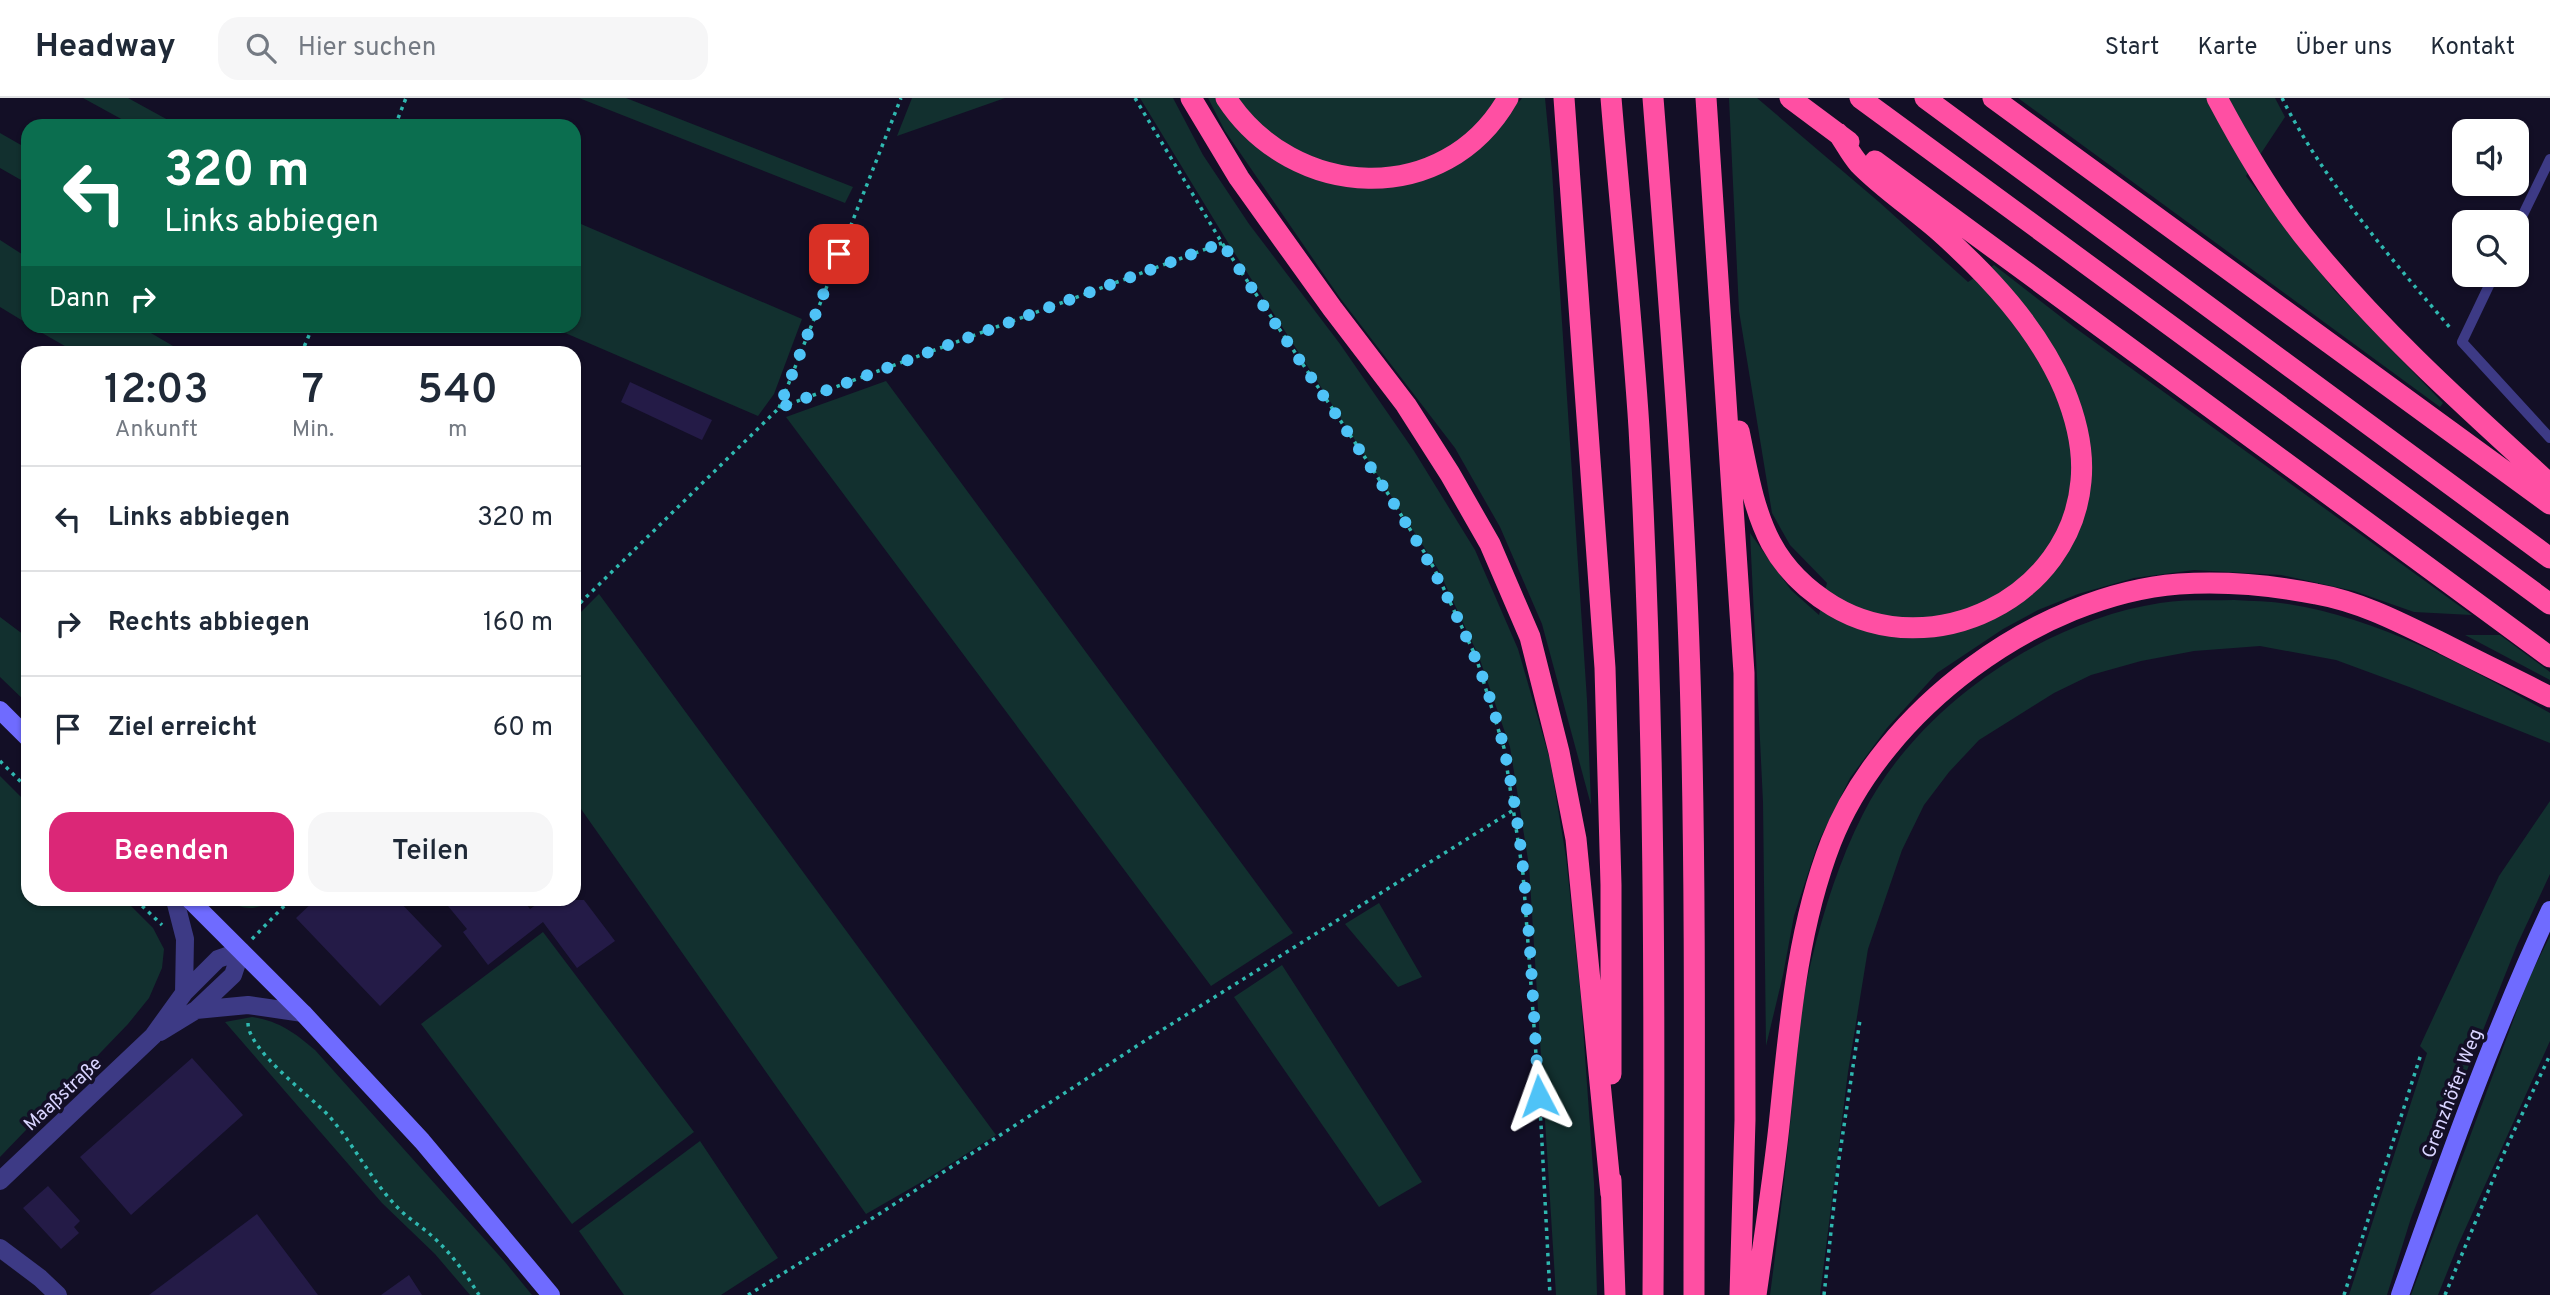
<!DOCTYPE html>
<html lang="de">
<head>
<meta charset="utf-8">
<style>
	:root { --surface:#fff; --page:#f6f6f7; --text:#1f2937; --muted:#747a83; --line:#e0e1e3; --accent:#db2777 }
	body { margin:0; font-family:Overpass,sans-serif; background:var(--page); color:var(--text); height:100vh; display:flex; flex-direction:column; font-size:26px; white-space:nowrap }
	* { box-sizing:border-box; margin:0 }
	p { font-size:23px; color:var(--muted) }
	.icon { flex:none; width:38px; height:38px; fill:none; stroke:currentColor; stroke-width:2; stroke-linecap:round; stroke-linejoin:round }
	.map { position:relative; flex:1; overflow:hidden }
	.panel { position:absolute; left:21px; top:248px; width:560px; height:560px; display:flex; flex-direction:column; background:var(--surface); border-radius:21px; box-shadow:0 2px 5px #0004 }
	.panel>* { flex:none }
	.hud { position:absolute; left:21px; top:21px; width:560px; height:214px; border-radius:21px; box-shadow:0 2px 5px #0004; background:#0b6e4f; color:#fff; overflow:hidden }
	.buttons { position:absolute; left:2452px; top:21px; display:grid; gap:14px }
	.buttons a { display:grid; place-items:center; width:77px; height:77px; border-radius:14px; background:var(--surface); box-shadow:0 2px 5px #0004; font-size:35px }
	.pin { position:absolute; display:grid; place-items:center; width:60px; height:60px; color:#fff; margin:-30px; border-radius:14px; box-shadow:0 4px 10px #0006 }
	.me { position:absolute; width:77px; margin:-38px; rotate:356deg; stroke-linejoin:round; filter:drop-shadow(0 0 5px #0008) }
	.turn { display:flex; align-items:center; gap:24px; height:147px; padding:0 28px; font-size:32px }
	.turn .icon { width:91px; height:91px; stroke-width:2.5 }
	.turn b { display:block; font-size:49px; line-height:60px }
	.then { display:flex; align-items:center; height:66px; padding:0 28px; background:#0003; gap:14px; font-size:26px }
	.eta { display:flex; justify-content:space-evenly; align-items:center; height:119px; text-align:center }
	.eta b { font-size:42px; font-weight:600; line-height:49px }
	.button { display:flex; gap:14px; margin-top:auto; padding:14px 28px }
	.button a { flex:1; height:80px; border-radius:21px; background:var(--accent); color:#fff; font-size:28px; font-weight:600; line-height:80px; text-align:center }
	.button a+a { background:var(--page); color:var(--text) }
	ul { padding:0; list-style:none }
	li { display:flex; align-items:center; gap:21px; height:105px; padding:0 28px; border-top:2px solid var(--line) }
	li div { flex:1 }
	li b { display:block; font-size:26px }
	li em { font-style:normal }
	header { display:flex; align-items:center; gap:42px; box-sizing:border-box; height:98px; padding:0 35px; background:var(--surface); border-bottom:2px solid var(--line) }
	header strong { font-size:33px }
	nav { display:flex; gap:38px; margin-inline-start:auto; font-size:24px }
	.search { width:490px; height:63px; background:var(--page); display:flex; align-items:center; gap:18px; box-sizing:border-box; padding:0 24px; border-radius:21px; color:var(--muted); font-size:26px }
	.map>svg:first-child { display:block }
	.green { fill:#12302f }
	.building { fill:#241b47 }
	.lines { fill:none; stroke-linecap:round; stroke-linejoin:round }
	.path { stroke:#2fb8b0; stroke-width:3.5; stroke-dasharray:3.5 5; stroke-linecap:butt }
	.service { stroke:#3d3a85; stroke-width:10 }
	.minor { stroke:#3d3a85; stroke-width:18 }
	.secondary { stroke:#6f6bff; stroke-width:18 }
	.motorway { stroke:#ff4fa3; stroke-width:21 }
	.route { stroke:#4fc3f7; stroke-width:12; stroke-dasharray:0 21.6 }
	.labels { text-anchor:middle; stroke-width:7; stroke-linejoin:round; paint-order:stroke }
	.street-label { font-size:19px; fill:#d9d4ff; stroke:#130f26 }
</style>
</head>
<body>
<header>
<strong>Headway</strong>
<div class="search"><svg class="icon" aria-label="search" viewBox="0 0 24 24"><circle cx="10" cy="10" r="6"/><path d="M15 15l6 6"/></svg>Hier suchen</div>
<nav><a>Start</a><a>Karte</a><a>Über uns</a><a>Kontakt</a></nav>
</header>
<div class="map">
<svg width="2550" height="1197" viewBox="0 0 2550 1197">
	<rect width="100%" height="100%" fill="#130f26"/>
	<!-- green -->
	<path class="green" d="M83,0H128L179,28H134Z
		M579,0H626L853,89L845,105Z
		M912,0H1005L897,38Z
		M1140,0H1173L1203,57L1249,126L1340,246L1414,353L1475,452L1518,551L1550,662L1566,759L1581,901L1594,1085L1597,1197H1556L1529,768L1510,649L1479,559L1438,471L1230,148Z
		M1208,0H1518L1519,4L1522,0H1545L1552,73L1587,602L1591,707L1542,526L1500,429L1455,350L1340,200L1225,33Z
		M1729,0H1757L1879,104L1968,184L1994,167L2074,229L2472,517L2414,514L2354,493L2281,477L2194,472L2134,480L2078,496L2038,512L2003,531L1937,575L1887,630L1850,680L1818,745L1794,818L1783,877L1766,948L1763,704L1750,435L1791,492L1819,517L1827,485L1790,447L1772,415L1739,213Z
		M2018,0H2275L2285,19L2246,78L2334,192L2443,305L2440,309Z
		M0,35L28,51V86L0,70Z
		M574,123L802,221L774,296L758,318L549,228H574Z
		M0,142L28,160V226L0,209Z
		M30,228H139L185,255H77Z
		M886,283L1293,835L1211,888L786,319Z
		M599,496L996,1037L925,1082L866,1116L574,701V521Z
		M2234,502C2252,503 2270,503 2288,506C2382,521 2468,569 2550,615V645L2412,590L2336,562L2260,548L2194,553L2141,563L2091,577L2054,595L1979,642L1949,674L1924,707L1902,752L1868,851L1848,974L1820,1197H1770C1778,1137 1785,1078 1791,1018C1796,966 1799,911 1812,860C1824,811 1840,761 1863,716C1917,609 2043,523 2160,505C2184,501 2210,503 2234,502Z
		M0,519L28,540V606L0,579Z
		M2465,537H2500L2550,574V582Z
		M0,678L28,706V802H125L153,830L164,851L162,870L149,900L128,926L0,1059Z
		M2550,703V776L2517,847L2460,990L2411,1120L2387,1197H2349L2427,955L2420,948L2499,778Z
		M230,802H276C260,810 244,815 230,802Z
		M1379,805L1422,879L1398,889L1345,826Z
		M543,834L694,1034L572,1126L421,926Z
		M2550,838V943L2458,1147L2438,1197H2411L2529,880Z
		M1282,867L1422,1084L1379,1109L1234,899Z
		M252,919C279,923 295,935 315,952L505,1164L532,1197H470L435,1156L382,1105L225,924Z
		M700,1043L778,1160L721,1197H624L579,1133Z"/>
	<!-- building -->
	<path class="building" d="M630,284L712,322L702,342L621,304Z
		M315,802H398L442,848L380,908L296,820Z
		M443,802H523L530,811L543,802H584L615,843L577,870L543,824L488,867L463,834L467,831Z
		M192,960L243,1017L131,1117L80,1059Z
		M48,1088L80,1123L74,1129L79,1135L61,1151L23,1110Z
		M257,1116L318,1197H149Z
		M409,1177L422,1197H381Z"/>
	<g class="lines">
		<!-- path -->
		<path class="path" d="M1135,0L1222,145L1372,370L1434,470L1476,559L1504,650L1523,776L1541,1026L1550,1197
			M2282,0C2323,82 2392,162 2452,232
			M395,28L406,0
			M301,256L313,228
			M779,310L901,0
			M574,511L779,310L1222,145
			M0,663L28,691
			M136,802L162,827
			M252,841L290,802
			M248,925C248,952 309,997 328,1017C354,1046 371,1083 399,1111C409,1121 422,1129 432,1138C451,1155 466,1176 479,1197
			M748,1197L876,1118L1146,942L1515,711
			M1824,1197L1839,1061L1860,922
			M2344,1197L2421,956
			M2445,1197L2507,1048L2550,957"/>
		<!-- service -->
		<path class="service" d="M2516,131L2550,61
			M2494,177L2462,244L2550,340"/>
		<!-- minor -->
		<path class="minor" d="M175,802L185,841L184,895
			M196,912L248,907L303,915
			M160,934L196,912L233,877L241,853
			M0,1083L153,938L184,895L218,861L241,853
			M0,1150L40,1180L58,1197"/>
		<!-- secondary -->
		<path class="secondary" d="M0,612L28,640
			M190,802L303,915L422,1043L551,1197
			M2400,1197C2446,1067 2492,937 2550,812"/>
		<!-- motorway -->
		<path class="motorway" d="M1191,0L1239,80L1332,210L1406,307L1450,376L1490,446L1530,539L1559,654L1576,741L1611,1096
			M1226,0C1293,103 1445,111 1508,0
			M1564,0L1605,570L1611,787V976
			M1611,0C1620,110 1632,220 1639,330C1655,619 1655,908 1653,1197
			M1653,0C1669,204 1686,408 1691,613C1696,808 1694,1002 1694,1197
			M1706,0L1744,575L1745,1022L1740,1197
			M1790,0L1849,44
			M1860,0L2550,506
			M1925,0L2550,460
			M1993,0L2550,406
			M2217,0C2242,47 2269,94 2302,136C2375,228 2463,307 2550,386
			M1875,63L2550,559
			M1739,333C1747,371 1753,411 1771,445C1785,471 1808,493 1833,508C1932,567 2071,500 2081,383C2084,352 2076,320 2064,291C2037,229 1989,178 1940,134C1914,111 1882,90 1859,66C1851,57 1845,45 1838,35
			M1611,1082L1615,1197
			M1756,1197C1764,1141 1773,1084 1779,1028C1789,933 1796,834 1831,744C1883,612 2038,497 2179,486C2225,483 2271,487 2316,496C2362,504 2403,526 2444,546C2479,564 2515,581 2550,599"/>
	</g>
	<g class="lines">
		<!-- route -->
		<path class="route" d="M839,156L779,310L1222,145C1263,207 1304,269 1345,330C1411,430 1477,532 1504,651C1529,761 1531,885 1539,998"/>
	</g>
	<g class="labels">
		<!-- street labels -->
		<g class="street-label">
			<text transform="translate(62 995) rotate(-43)" y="7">Maaßstraße</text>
			<text transform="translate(2451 995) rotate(-69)" y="7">Grenzhöfer Weg</text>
		</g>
	</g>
</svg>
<div class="buttons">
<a><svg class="icon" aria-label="sound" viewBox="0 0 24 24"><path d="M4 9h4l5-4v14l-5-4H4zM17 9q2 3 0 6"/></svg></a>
<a><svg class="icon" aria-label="search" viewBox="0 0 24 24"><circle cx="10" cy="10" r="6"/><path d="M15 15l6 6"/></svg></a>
</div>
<div class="pin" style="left:839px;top:156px;background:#d93025"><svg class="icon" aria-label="arrive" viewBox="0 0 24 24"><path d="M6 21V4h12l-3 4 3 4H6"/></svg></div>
<svg class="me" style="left:1539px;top:998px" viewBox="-20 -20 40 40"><path d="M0-17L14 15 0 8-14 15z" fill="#4fc3f7" stroke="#fff" stroke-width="4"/></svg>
<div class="hud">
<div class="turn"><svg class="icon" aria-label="left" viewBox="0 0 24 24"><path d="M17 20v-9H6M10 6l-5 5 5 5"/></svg><div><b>320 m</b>Links abbiegen</div></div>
<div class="then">Dann<svg class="icon" aria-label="right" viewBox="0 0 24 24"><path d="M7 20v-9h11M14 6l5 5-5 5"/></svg></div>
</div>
<section class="panel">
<div class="eta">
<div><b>12:03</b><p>Ankunft</p></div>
<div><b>7</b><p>Min.</p></div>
<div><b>540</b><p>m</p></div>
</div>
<ul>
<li><svg class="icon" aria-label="left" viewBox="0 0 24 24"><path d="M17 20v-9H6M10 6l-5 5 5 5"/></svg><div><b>Links abbiegen</b></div><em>320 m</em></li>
<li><svg class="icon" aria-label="right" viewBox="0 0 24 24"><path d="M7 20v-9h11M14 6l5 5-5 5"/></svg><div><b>Rechts abbiegen</b></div><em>160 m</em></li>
<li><svg class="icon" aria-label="arrive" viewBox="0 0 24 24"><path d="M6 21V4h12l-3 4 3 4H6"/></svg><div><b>Ziel erreicht</b></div><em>60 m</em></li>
</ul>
<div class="button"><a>Beenden</a><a>Teilen</a></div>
</section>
</div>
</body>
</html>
